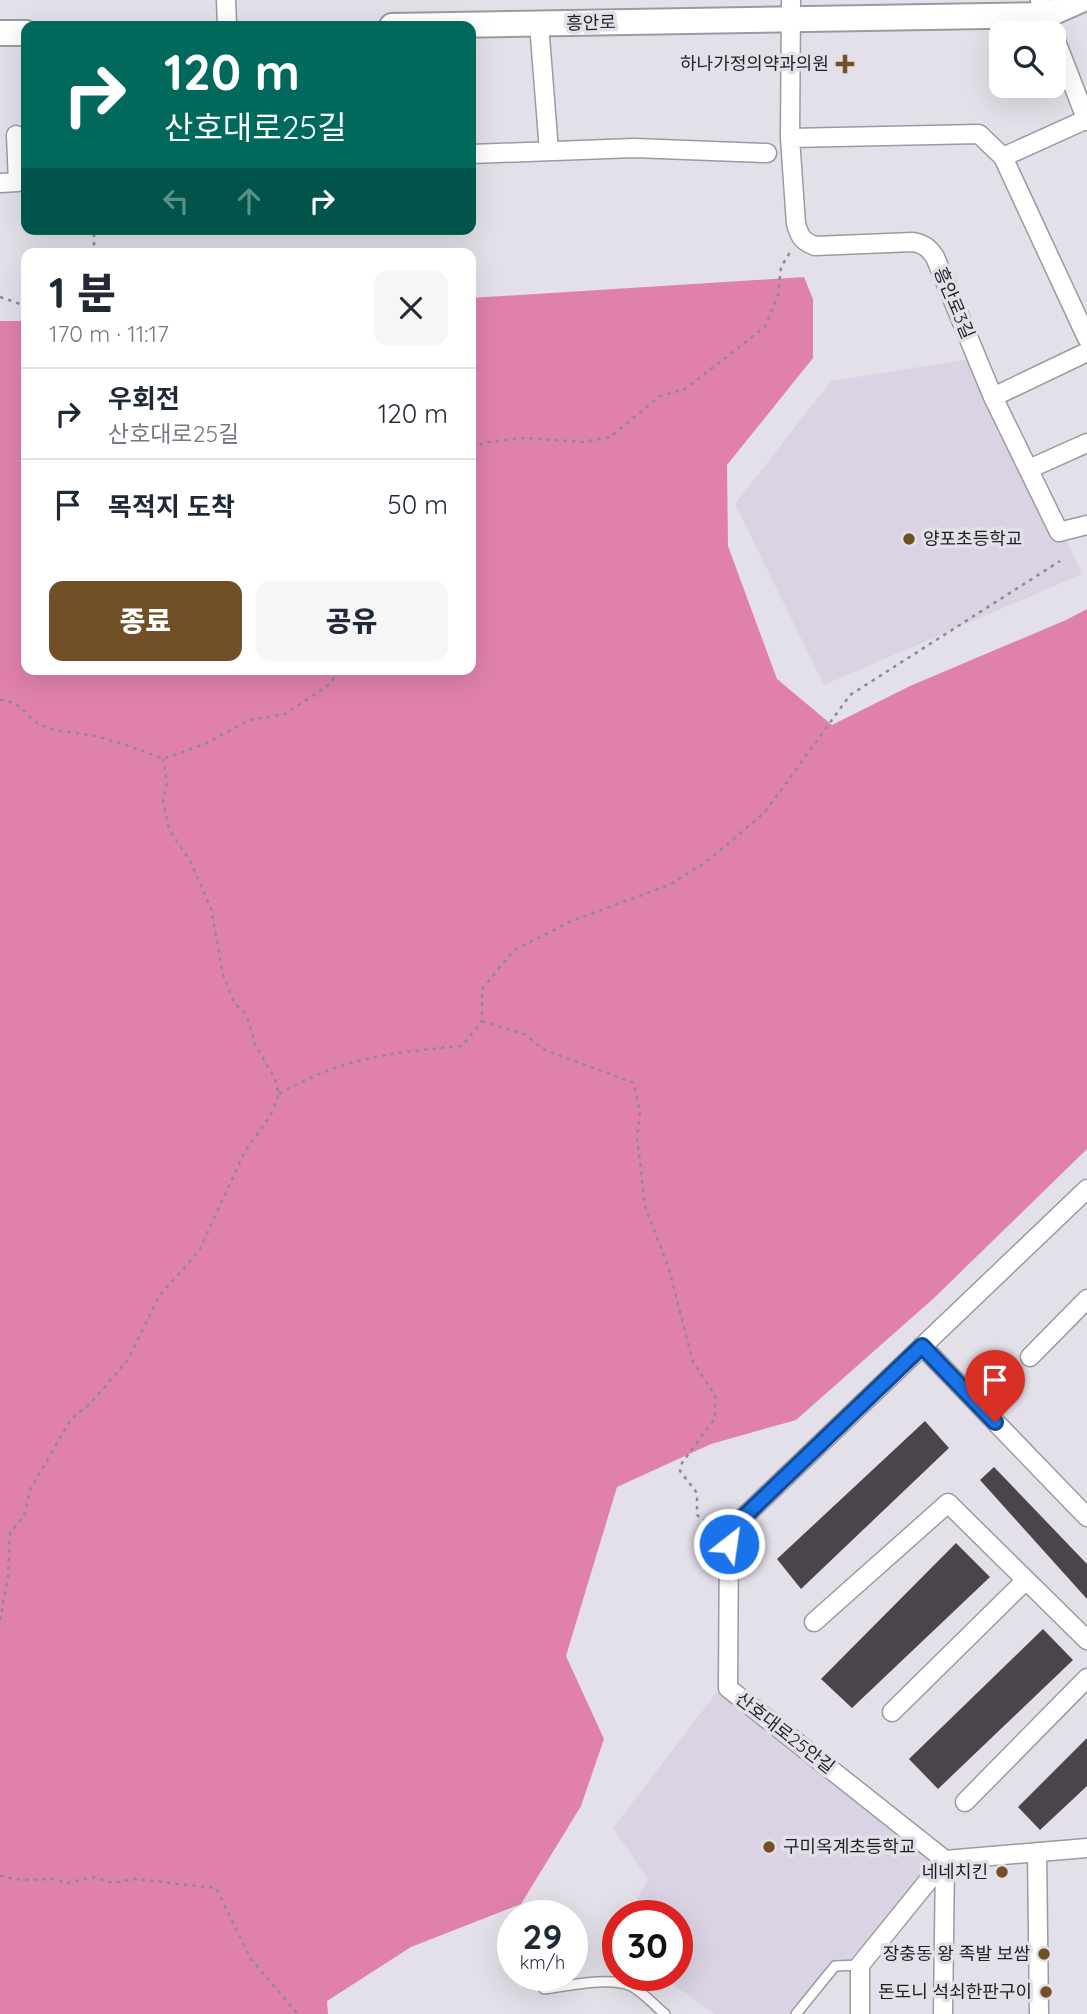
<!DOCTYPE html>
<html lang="ko">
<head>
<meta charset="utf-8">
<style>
	:root { --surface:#fff; --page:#f6f6f7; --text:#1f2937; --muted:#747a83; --line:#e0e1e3; --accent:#725027 }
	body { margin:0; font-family:Quicksand,"Noto Sans KR",sans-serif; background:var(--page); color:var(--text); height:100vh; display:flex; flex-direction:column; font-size:26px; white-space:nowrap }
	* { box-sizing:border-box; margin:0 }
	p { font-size:23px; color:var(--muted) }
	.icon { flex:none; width:38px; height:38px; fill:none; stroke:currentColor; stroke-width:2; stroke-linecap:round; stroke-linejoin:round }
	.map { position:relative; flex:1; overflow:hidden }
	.details { position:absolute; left:21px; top:248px; width:455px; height:427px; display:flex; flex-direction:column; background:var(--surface); border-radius:14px; box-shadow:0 7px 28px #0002 }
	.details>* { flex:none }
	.top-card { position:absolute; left:21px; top:21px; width:455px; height:214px; border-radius:14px; box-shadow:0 7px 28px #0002; background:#00695c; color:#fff; overflow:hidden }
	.fabs { position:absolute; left:989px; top:21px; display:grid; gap:14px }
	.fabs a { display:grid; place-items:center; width:77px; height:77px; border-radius:14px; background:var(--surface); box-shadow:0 7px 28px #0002; font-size:35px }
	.speed { position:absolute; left:497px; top:1900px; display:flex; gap:14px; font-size:35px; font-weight:700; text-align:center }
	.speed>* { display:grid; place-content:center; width:91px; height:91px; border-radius:50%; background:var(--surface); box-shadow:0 7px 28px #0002; line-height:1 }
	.speed small { font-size:18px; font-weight:400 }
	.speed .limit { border:10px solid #d22; background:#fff; color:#111 }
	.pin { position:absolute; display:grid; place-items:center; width:60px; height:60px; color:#fff; margin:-72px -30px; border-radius:50% 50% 50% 0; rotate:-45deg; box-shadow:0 0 7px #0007 }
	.pin .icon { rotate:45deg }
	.me { position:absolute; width:77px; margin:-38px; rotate:30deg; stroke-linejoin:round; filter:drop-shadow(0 0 5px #0008) }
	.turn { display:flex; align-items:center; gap:24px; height:147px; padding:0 28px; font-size:32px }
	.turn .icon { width:91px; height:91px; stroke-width:2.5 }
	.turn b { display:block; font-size:49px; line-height:60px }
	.lanes { display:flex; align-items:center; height:66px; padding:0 28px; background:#0003; justify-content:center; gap:35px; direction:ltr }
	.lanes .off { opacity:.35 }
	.round { display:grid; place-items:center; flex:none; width:74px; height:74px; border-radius:14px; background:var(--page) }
	.summary { display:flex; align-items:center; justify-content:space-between; height:119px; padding:0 28px }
	h1 { font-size:42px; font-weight:800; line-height:52px }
	.action { display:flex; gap:14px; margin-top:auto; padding:14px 28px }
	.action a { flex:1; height:80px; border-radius:14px; background:var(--accent); color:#fff; font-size:28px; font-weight:800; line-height:80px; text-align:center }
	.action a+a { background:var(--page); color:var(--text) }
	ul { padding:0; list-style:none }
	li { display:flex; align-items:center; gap:21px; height:91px; padding:0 28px; border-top:2px solid var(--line) }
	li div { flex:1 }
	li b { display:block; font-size:26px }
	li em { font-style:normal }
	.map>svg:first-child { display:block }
	.built { fill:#d9d3e3 }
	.forest { fill:#e081ac }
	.building { fill:#4b454b }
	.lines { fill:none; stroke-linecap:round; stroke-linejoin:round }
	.lane-casing { stroke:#9c99a1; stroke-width:12 }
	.street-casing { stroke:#9c99a1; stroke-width:21 }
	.secondary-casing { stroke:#9c99a1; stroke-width:28 }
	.path { stroke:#8d8a91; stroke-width:2.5; stroke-dasharray:3.5 5; stroke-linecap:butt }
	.lane { stroke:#fff; stroke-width:9 }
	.street { stroke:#fff; stroke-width:18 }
	.secondary { stroke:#fff; stroke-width:24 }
	.route-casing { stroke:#114b97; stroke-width:18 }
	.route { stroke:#1a73e8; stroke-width:12 }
	.poi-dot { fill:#725027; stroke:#e3e0e9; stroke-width:2.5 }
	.labels { text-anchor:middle; stroke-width:7; stroke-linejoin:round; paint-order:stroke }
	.street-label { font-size:18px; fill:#201f22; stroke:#e3e0e9 }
	.poi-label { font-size:18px; fill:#201f22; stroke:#e3e0e9; text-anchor:end }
</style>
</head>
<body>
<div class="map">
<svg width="1087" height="2014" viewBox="0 0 1087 2014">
	<rect width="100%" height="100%" fill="#e3e0e9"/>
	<!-- built -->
	<path class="built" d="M983,357L1082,574L824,685L735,504L831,381Z
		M717,1692L934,1865L801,2014H715L661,1976H677V1916H628L648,1879L613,1828Z"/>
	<!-- forest -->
	<path class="forest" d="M804,277L813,299V358L727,465L728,546L777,679L832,725L910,686L1066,620L1087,609V1149L934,1298L796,1420L711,1444L617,1487L566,1656L604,1739L581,1806L521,1904L411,1947L327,2001L328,2014H0V321H26V670H471V298Z"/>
	<!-- building -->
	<path class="building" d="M925,1421L949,1448L801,1589L777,1559Z
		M994,1467L1087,1564V1599L980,1480Z
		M956,1543L990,1577L852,1708L821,1679Z
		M1043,1629L1073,1660L938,1789L909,1759Z
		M1087,1738V1786L1040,1830L1018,1807Z"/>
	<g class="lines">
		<!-- lane casing -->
		<g class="lane-casing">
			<path id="lane" d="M544,1989C567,1986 611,1976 631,1986C643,1992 654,2005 665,2014
				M796,2014L835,1966L860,1965"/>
		</g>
		<!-- street casing -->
		<g class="street-casing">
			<path id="street" d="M226,0L227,26
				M791,0L790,138L796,224C800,237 802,241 815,246L913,242C924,244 929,248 935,257L993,397L1059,532L1087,525
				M1040,0L1087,121
				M539,24L549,151
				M790,138L979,134L1003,157L1087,338
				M471,154L634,148L767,153
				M1003,157L1087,119
				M0,183L18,182L16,135
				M993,397L1087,352
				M1029,469L1087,443
				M1087,1189L729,1531L728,1688L945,1860L1087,1848
				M922,1346L1087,1517
				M1030,1357L1087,1299
				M814,1622L948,1503L1087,1640
				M892,1712L1026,1580
				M965,1802L1087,1678
				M1037,1852L1039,2014
				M860,2014V1965L945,1860
				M943,2014L945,1860"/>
		</g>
		<!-- secondary casing -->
		<g class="secondary-casing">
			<path id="secondary" d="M392,26L1047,15L1081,0
				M0,33H26"/>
		</g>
		<!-- path -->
		<path class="path" d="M94,254V229
			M0,297L26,306
			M471,447L488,442L524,438L584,442L610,437L660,396L685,389L765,327L778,295L781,267L792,249
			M0,700C25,702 24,717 41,725C57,732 78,733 95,736C118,742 141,750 163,759L207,743L249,720L285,714L330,684L338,670
			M482,1021L524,1034L545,1050L634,1083L640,1113L637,1137L645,1206L669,1269L693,1362L715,1395V1418L682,1463L680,1471L697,1493V1515L713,1526
			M279,1094C344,1057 389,1053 462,1046L482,1021V989L513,951L569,922L669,885L709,860L765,812L850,695L1060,561
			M0,1620L8,1577L10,1533L24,1516L30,1490L71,1419L89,1405L127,1361L160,1295L199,1251L244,1153L270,1116L279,1094L275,1079L255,1044L247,1016L234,1002L223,975L211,908L190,861L169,829L163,799L167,783L163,759
			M0,1876L22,1880L52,1879L68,1883L92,1877L113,1883L135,1879L216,1888L250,1958L298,2014"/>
		<!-- lane -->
		<use href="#lane" class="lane"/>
		<!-- street -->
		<use href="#street" class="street"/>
		<!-- secondary -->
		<use href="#secondary" class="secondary"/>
	</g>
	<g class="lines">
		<!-- route casing -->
		<g class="route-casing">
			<path id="route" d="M729,1544V1531L922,1346L995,1422"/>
		</g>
		<!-- route -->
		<use href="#route" class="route"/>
	</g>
	<!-- markers -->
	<g class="poi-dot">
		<path d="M841.5 53.5h7v7h7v7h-7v7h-7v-7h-7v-7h7z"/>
		<circle cx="909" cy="539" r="7"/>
		<circle cx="769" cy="1847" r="7"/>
		<circle cx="1002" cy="1872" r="7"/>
		<circle cx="1044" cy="1954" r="7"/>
		<circle cx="1046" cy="1992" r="7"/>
	</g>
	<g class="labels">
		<!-- street labels -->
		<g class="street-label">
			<text transform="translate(591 23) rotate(-1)" y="6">흥안로</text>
			<text transform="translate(954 303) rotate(67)" y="6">흥안로3길</text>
			<text transform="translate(785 1733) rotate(38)" y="6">산호대로25안길</text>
		</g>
		<!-- poi labels -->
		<g class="poi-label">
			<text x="829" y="70">하나가정의약과의원</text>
			<text x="923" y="545" text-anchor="start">양포초등학교</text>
			<text x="783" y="1853" text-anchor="start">구미옥계초등학교</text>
			<text x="988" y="1878">네네치킨</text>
			<text x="1030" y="1960">장충동 왕 족발 보쌈</text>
			<text x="1032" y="1998">돈도니 석쇠한판구이</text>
		</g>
	</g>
</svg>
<div class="fabs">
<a><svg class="icon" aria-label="search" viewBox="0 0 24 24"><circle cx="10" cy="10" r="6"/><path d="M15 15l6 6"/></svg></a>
</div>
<div class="speed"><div>29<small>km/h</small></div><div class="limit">30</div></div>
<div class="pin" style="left:995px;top:1422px;background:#d93025"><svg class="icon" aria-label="arrive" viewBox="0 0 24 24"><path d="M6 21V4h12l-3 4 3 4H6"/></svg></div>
<svg class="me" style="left:729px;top:1544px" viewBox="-20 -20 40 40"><circle r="17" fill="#1a73e8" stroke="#fff" stroke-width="3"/><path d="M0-11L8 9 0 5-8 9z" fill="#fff"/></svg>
<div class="top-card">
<div class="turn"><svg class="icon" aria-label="right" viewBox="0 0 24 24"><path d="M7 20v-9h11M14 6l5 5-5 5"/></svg><div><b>120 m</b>산호대로25길</div></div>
<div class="lanes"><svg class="icon off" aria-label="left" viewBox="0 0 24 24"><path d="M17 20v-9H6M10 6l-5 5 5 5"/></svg><svg class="icon off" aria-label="ahead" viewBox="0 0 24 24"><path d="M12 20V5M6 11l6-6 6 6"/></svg><svg class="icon" aria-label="right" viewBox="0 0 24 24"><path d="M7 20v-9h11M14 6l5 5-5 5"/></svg></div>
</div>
<section class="details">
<div class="summary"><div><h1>1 분</h1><p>170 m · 11:17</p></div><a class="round"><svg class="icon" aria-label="close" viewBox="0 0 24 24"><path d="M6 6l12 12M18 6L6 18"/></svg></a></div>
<ul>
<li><svg class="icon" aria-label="right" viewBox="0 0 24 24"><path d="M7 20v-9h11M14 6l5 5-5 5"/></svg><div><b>우회전</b><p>산호대로25길</p></div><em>120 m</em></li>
<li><svg class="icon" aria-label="arrive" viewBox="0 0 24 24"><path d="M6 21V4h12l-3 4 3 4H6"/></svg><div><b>목적지 도착</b></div><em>50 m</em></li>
</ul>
<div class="action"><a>종료</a><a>공유</a></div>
</section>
</div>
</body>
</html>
